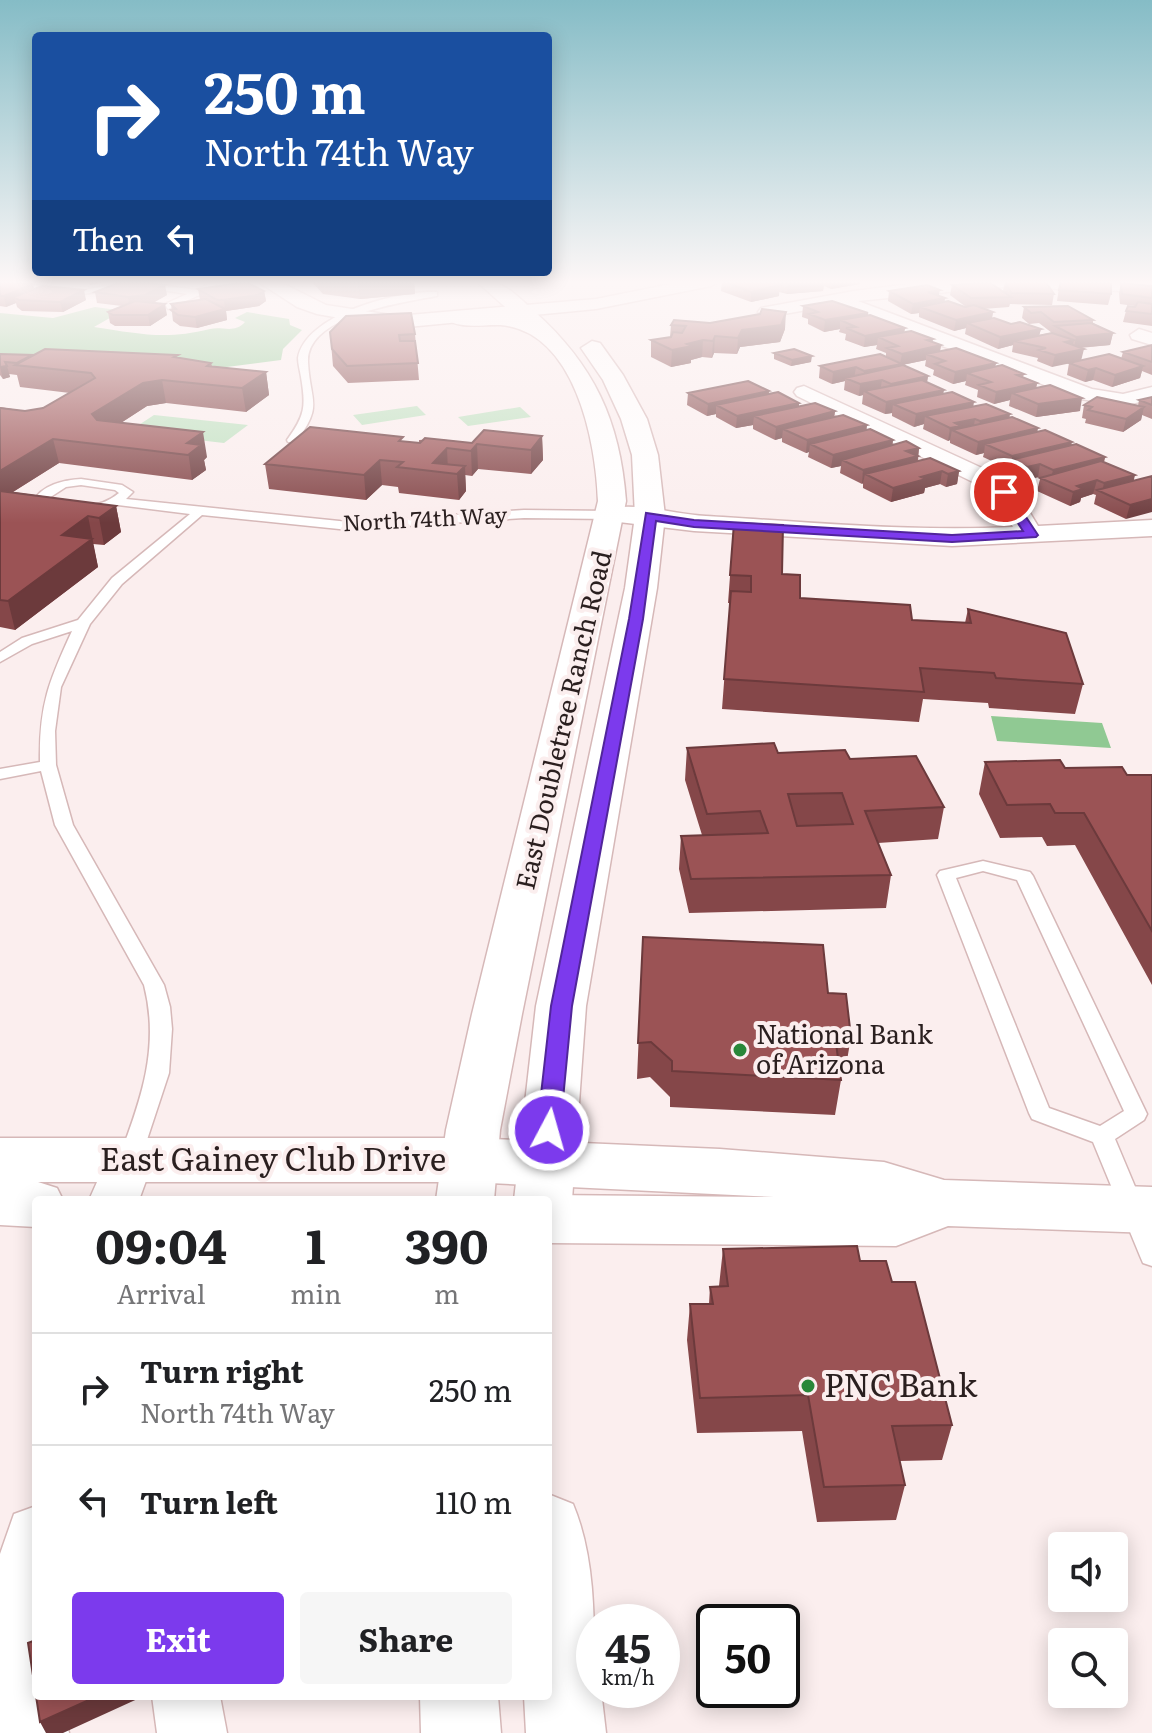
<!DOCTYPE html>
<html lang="en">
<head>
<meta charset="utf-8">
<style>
	:root { --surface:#fff; --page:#f6f6f6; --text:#202124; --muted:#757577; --line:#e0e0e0; --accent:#7c3aed }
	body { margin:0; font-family:Literata,serif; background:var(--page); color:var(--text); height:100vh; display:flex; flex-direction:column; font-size:30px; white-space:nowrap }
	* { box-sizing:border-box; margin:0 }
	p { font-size:26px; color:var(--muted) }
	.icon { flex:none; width:44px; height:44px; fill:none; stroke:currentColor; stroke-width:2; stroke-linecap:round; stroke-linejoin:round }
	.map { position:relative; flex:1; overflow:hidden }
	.panel { position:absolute; left:32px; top:1196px; width:520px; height:504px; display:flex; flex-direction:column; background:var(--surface); border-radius:8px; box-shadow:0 4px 20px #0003 }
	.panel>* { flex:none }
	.guide { position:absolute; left:32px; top:32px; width:520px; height:244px; border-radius:8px; box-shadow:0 4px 20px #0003; background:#1a4fa0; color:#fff; overflow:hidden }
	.controls { position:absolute; left:1048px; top:1532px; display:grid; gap:16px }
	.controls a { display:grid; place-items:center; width:80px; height:80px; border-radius:8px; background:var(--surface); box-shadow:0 4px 20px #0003; font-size:40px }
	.speed { position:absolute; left:576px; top:1604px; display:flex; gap:16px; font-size:40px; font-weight:700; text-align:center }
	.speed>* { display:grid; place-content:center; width:104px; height:104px; border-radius:50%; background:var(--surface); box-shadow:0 4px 20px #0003; line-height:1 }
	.speed small { font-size:20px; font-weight:400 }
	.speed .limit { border:4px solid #111; border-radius:12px; background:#fff; color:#111 }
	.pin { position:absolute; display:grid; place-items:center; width:68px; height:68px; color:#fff; margin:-34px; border:4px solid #fff; border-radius:50%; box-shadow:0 2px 8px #0007 }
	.me { position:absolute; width:88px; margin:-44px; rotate:6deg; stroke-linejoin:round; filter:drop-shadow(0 0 6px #0008) }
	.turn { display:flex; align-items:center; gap:28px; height:168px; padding:0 40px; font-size:36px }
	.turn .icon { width:104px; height:104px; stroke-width:2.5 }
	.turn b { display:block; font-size:56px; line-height:68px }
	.then { display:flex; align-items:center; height:76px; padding:0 40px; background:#0003; gap:16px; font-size:30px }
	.eta { display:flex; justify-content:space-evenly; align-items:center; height:136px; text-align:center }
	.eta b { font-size:48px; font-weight:700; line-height:56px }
	.primary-button { display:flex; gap:16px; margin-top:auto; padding:16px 40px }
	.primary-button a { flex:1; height:92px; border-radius:8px; background:var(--accent); color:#fff; font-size:32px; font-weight:700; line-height:92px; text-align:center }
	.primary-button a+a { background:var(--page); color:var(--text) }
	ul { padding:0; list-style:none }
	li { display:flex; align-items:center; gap:24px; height:112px; padding:0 40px; border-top:2px solid var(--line) }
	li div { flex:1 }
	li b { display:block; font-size:30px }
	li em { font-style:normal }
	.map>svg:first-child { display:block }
	.green { fill:#bfe1c0 }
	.water { fill:#90c993 }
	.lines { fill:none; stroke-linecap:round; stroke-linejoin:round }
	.service-casing { stroke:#d6b8b8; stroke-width:3 }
	.minor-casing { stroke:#d6b8b8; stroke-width:3 }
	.tertiary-casing { stroke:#d6b8b8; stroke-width:3 }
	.secondary-casing { stroke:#d6b8b8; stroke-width:3 }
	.service { fill:#fff; fill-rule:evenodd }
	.minor { fill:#fff; fill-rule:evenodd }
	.tertiary { fill:#fff; fill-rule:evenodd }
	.secondary { fill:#fff; fill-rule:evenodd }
	.wall { fill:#854749 }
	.shaded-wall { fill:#6c3a3c }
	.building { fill:#9b5355; stroke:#6c3a3c; stroke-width:2; fill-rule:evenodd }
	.route { fill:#7c3aed; stroke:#51269a; stroke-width:2 }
	.poi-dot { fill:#298739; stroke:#fbeeee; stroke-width:3 }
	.labels { text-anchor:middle; stroke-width:8; stroke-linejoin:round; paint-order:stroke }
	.far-street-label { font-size:22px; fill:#2a1f1f; stroke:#fbeeee }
	.street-label { font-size:26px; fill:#2a1f1f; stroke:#fbeeee }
	.poi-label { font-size:26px; fill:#2a1f1f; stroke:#fbeeee; text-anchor:start }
	.near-street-label { font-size:32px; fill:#2a1f1f; stroke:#fbeeee }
	.near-poi-label { font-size:32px; fill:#2a1f1f; stroke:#fbeeee; text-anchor:start }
</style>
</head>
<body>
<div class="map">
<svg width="1152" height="1733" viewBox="0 0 1152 1733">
	<rect width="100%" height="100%" fill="#fbeeee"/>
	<!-- green -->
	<path class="green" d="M417,406L426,415L362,425L353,415Z
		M520,407L531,417L468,426L458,417Z
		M154,415L248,425L224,443L128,432Z"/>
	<!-- water -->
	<path class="water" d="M95,307L117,310L115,315L94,327C140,334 166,340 210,329C223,326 234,334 245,322L235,318L247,312L289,319L290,325L302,330L283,349L281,360L219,368L0,366V313L53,318Z
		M991,716L1102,723L1111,748L997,741Z"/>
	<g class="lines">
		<!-- service casing -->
		<g class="service-casing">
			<path id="service" d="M132,281H148L146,283L196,290L207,285L203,281L216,284L213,289L168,309L165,304L187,294L143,287L139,284L84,294L0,286V282L84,290Z
				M437,292V296C405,302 306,315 308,362C310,403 324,404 296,442H288L287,440C305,415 306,407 301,377C300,371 298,364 298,358C305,314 400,290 437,292Z
				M81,479L122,485L133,492L126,499L349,522L524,510L611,511L617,515L611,519L524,518L349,530L202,515L122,584L90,624L61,687L55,731L56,765L73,825L164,985L170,1007L172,1029L169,1073L141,1158L138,1164L130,1167L122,1164L119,1158C141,1100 160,1047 144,985L55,825L41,771L0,779V769L40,762C39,705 49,681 72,631L32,644L0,662V652L22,638L78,620L112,578L190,514L118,505L97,512L73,514L45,508L33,502C41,485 64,480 81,479ZM81,485L115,490L119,493C99,510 70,509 46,500L66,487Z
				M983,861L1030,872L1033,876L1147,1114L1144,1120L1115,1139L1152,1227V1266L1143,1263L1140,1256L1093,1142L1032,1119L1029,1113L937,875L940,871ZM983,871L1017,880L1124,1111L1100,1126L1049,1108L956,878Z"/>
		</g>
		<!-- minor casing -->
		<g class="minor-casing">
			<path id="minor" d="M257,281H278L326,305L397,316L596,299L686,281H720L711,286L596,309L397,328L317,314L297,307Z
				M933,281L1152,282V292L998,287L858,301L1092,389L1123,394L1152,387V399L1123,406L1081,399L835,305L767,317L758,312L761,308L854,291Z
				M1139,329L1152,333V345L1132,339L1130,335Z
				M804,386L995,474L1016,490L1038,526L1152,520V536L952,546L694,531L602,520L598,515L602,510C636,501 672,514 706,516C808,522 911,532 1013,527L997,499L977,484L797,396L794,392L797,388Z
				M130,1140L147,1146L154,1159L139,1200H89L113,1146Z
				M36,1506V1696H61L69,1733H0V1554L14,1514Z
				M152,1696H220L227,1733H157Z"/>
		</g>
		<!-- tertiary casing -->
		<g class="tertiary-casing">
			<path id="tertiary" d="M0,1138H468L720,1149L884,1162L944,1180L1152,1187V1233L948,1226L896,1246L548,1243V1200H534L548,1195L774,1197L468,1182H38L57,1188L63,1200H36V1227L0,1225Z"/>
		</g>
		<!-- secondary casing -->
		<g class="secondary-casing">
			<path id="secondary" d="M476,281C504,280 514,293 534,311C594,365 620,420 626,501L522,1014L500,1130L494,1200H436L446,1130L472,1014L598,501C596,441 575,331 500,325C485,324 457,330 446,318L457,312L513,314Z
				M592,341L600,343L623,375L647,419L658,455L665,516L657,588L586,1006L572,1200L563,1216L548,1221V1200H514L536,1006L625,588L635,516L632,455L621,419L603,380L581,348Z
				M548,1494L573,1504C597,1561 594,1629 594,1690H601L606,1733H526L524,1696H548Z
				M420,1696H498L501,1733H421Z"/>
		</g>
		<!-- service -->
		<use href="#service" class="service"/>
		<!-- minor -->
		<use href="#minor" class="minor"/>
		<!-- tertiary -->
		<use href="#tertiary" class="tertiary"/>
		<!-- secondary -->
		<use href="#secondary" class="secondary"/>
	</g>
	<!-- wall -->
	<path class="wall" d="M0,281L33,284L34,289L86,300L63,312L22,311L17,307L16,303L6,307L0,306Z
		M311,281H414L415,294L360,299L323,294Z
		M722,281H860V284L831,289L824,286L823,291L787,294L779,292V296L751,302L721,291Z
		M1005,281L1054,294L1052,305L1010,304L1009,307L983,309L993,312L992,318L1011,324L1041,329L1039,335L1054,332L1052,333L1039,323L1029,324L1022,318L1024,307L1093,320V323L1113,333L1110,345L1080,348L1052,367L1037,361L1038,358L1012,352L1013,345L998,349L965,334L966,328L954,331L919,317V313L911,314L888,301L889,291L939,296L945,302L966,307L950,295L952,285L1003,291Z
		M1060,281L1111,294L1108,305L1057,301Z
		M1121,283L1152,286V326L1123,322L1126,311L1135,306L1120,304L1119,293Z
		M198,289L264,291L266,301L259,306L226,311L227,320L197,328L180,326L173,321L171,304L200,300Z
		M95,292L167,295L153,303L167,315L150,326H115L110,323L108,312L122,306L97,303Z
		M803,306L868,313V315L905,328L904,332L933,339L932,342L941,345L940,351L996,363L995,367L1024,374L1023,377L1037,383L1036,388L1080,411L1036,417L1009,406L1010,400L994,404L977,397L978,390L965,385L966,381L953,384L933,375L934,370L925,366L926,360L902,365L928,376L927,382L943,393L974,406L1010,417L1038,432L1105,457L1104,462L1134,481L1152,476L1126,519L1094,504L1096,495L1093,494L1081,498L1080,502L1070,506L1037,491L1040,479L1038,477L1024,481L1008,473L1009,469L983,457L984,453L976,455L950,443V440L948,441L923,429L924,424L914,427L892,416V413L885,414L862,404L863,395L859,396L844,390L845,381L832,384L819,378L820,366L886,357V353L876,349L877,345L864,347L845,340L846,334L839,332L840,329L824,332L808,324V319L802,317Z
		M671,325L785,329L780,342L740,347L737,354L714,353L712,358L702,357L691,360V363L671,367L651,357V340L670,337Z
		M330,332L415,334L419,380L348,383L333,366Z
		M1152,345V375L1142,371L1140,378L1112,387L1093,380L1085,382L1067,375L1069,363L1121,359L1123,352Z
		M774,353L811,362L791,366L774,359Z
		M0,354L178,358L211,363L212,366L266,372L269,395L246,412L166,403L147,406L121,423L207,457L204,460L206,470L192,480L59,463L13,492L116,506L121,532L104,545L93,544L98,567L15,630L0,627V407L25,411L43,408L70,393L20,387L17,375L9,374L10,377L3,379L0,375Z
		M769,391L768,394L799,403V406L835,411L834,417L867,430L893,445L919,448L918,461L959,471L957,484L946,487L940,484L925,488L924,493L891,502L863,488V483L862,484L840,473L841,466L831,468L808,457L809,452L806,453L782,442V438L775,440L753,429V425L736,428L716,417V414L707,416L687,405L688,393Z
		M1152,397V419L1142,415L1141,420L1123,432L1085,423L1086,419L1082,418L1084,405L1138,406L1139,400Z
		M542,436L543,460L531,474L478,469L472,476L465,475L466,491L459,500L399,493L398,487L382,485L366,500L269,489L265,464L403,441L419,443V440L439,439L472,443Z
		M734,523L782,574L800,598L912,620L965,623L968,609L1083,684L1075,714L989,708L988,703L923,699L919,722L722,709L730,603H728Z
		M687,748L778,753L850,759L944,807L938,839L878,843L891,875L886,908L689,913L679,869L681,836L702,835L685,780Z
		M985,762L1127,775H1152V985L1075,845L1047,846L1042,837L1000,838L979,794Z
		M643,937L828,993L851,1037L845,1072H840L841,1080L835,1115L670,1107V1097L650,1077L637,1079Z
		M723,1249L860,1261L892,1282L952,1425L942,1460L900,1461L905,1485L896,1520L817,1522L802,1431L697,1433L687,1340L690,1304H709L710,1287L719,1286Z"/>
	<!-- shaded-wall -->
	<path class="shaded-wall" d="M89,281H109L90,285Z
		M358,281H414L415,294L360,299Z
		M824,281L823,291L787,294L788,284Z
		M832,281H860V284L831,289Z
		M33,284L35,295L19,301L14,297L16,303L6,307L4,296Z
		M165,285L167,295L147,306L130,307L128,297Z
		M780,285L779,296L751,302V292Z
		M84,290L86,300L63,312L60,302Z
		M940,290L938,299L945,298L944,309L920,307L919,313L911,314L913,304L928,292Z
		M264,291L266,301L259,306L226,311L227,320L197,328L195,317L225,309L224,300Z
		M165,304L167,315L150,326L148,315Z
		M786,312L785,329L780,342L740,347L737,354L738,338L742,330Z
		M993,312L991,323H967L966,328L954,331L956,320Z
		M868,313L867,324L840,320V329L824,332L825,320Z
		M905,328L903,339L878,337L877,345L864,347L865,336Z
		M1041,329L1038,340L1014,341L1013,345L998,349L1000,337Z
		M1113,333L1110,345L1074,348L1076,337Z
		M715,336L714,353L712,358L713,341Z
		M933,339L931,347L941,345L939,357L926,354V360L902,365L863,383L864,371L900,364L902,354L927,340Z
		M703,340L702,357L691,360V363L671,367L672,350L687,344Z
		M1074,340L1071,352L1084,349L1081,361L1052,367L1055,355L1065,342Z
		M812,356L811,362L791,366L792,360Z
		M996,363L993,374L967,373L966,381L953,384L955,372Z
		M7,366L10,377L3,379L0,367Z
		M1143,366L1140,378L1112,387L1115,375Z
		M856,367L854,379L845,378V381L832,384L833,372Z
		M1096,368L1093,380L1085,382L1088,370Z
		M266,372L269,395L246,412L242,388Z
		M928,376L926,388L890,396L891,384Z
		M162,380L166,403L147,406L97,438L92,414L143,383Z
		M882,380L880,392L864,391L863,395L859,396L860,384Z
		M1037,383L1035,395L1012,393L1010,400L994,404L996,392Z
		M944,390L942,402L893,404L892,413L885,414L886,402Z
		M769,391L768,403L716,405V414L707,416L708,404Z
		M1082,398L1080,411L1036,417L1038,404Z
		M974,402L972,414L925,416L924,424L914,427L916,414Z
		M799,403L798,416H754L753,425L736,428L737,416Z
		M1144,407L1141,420L1123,432L1126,419Z
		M835,411L833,424L783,429L782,438L775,440L776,427Z
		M1010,414L1008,427L977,434L980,421Z
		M975,419L973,431L952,430L950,440L948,441L950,428L955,423Z
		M867,425L866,438L810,444L809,452L806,453L807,440Z
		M1038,428L1036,441L985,444L984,453L976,455L978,442Z
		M203,432L207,457L204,460L206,470L192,480L187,443Z
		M542,436L543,460L531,474V450Z
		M53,439L59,463L0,500V471Z
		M893,440L892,453L842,460L841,466L831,468L833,455Z
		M1072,442L1069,455L1012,460V456Z
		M477,444L478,469L472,476L471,451Z
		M447,448L448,473L433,463Z
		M919,448L916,470L865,474L863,483L862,484L863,470L906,451Z
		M1105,457L1102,470L1050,483L1053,470Z
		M380,460L382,485L366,500L364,475Z
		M1040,464L1038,477L1024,481L1027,467Z
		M465,466L466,491L459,500L457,474Z
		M942,471L940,484L925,488L924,493L891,502L893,488L921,477Z
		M959,471L957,484L946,487L948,474Z
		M1135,475L1132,488L1102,492L1104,483Z
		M1097,480L1093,494L1081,498L1080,502L1070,506L1073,492L1077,486Z
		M1152,499V512L1126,519L1130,505Z
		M116,506L121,532L104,545L99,518Z
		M88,516L98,567L15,630L8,601L62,535Z
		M98,1696H144L63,1733H46L40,1722Z"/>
	<!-- building -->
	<path class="building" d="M0,281L33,284L4,296H0Z
		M123,281H133L165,285L145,295L128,297L95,292Z
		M723,281H769L780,285L751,292Z
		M779,281H820L788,284Z
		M1005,281H1045L1054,294L1011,293Z
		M1061,281L1111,283V294L1059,290Z
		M246,282L264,291L257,295L224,300H217L198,289Z
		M989,282L1011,297L971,298L952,285Z
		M1121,283L1152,286V298L1122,294Z
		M927,285L940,290L928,292L945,298L913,304L889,291Z
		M42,286L84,290L60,302L19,300L14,297Z
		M206,299L225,309L195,317L178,315L171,310L176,309L171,304Z
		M135,301L165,304L148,315H113L108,312Z
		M832,301L868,313L825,320L809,314L818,312L803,306Z
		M948,301L965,307L974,305L993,312L956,320L920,307Z
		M1138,302L1152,304V314L1126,311L1128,306L1135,307Z
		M1068,306L1093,320L1054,322L1041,312L1031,313L1024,307Z
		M762,309L786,312L781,325L742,330L738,338L715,336L713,341L703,340L687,344L692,346L672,350L651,340L671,337L673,332L682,333L686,326L671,325L674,320L710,323L760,314Z
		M411,313L415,334L399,335L400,341H415L418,363L347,366L332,349L330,332L346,316Z
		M870,315L905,328L865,336L846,328L856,327L840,320Z
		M994,318L1011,324L1020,322L1041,329L1000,337L967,323Z
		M1091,323L1113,333L1076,337L1055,326Z
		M911,331L933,339L927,340L941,345L902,354L887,348L898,346L878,337Z
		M1052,333L1074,340L1065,342L1084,349L1055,355L1039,350L1046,348L1014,341Z
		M1152,345V362L1123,352Z
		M956,348L996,363L955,372L935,364L945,361L926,354Z
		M45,349L178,355L174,357L211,363L207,366L266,372L242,388L162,380L143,383L92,414L97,420L203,432L187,443L201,445L188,455L53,439L0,471V408L25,411L43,408L95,378L91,373L15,365Z
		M794,349L812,356L792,360L774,353Z
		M0,354L32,355L17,363L5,362L7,366L0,367Z
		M880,354L902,364L864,371L856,367L833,372L820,366Z
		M1109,354L1143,366L1115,375L1096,368L1088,370L1069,363Z
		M903,365L928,376L891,384L882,380L860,384L845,378Z
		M1002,365L1024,374L1017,375L1037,383L996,392L979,385L991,382L967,373Z
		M922,380L944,390L886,402L864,391Z
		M748,381L769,391L708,404L688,393Z
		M1050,385L1082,398L1038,404L1012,393Z
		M778,392L799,403L737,416L716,405Z
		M952,392L974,402L916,414L893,404Z
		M1097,397L1144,407L1126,419L1088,410L1092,407L1084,405Z
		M1152,397V405L1139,400Z
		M815,403L835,411L776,427L754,416Z
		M986,404L1010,414L980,421L975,419L955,423L961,426L950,428L925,416Z
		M843,415L867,425L807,440L783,429Z
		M1012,417L1038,428L978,442L952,430Z
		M310,427L403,437L399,441L420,443L425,438L472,443L484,430L542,436L531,450L477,444L471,451L447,448L433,463L465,466L457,474L397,467L403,462L380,460L364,475L265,464Z
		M870,429L893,440L833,455L810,444Z
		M1045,430L1072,442L1012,456L985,444Z
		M906,441L919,448L906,451L918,456L863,470L842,460Z
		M1076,444L1105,457L1053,470L1040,464L1027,467L1011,460Z
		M930,458L959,471L948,474L942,471L921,477L926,479L893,488L865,474Z
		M1101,461L1135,475L1104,483L1097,480L1077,486L1083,489L1073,492L1040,478Z
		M1152,476V499L1130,505L1097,490Z
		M0,491L116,506L99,518L88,516L62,535L92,539L8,601L0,600Z
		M734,523L783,525L782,574L800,575V598L910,605L912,620L971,623L968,609L1066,633L1083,684L996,678L994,673L920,668L924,692L724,679L731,591L751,592V576L730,575Z
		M774,743L778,753L845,750L850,759L916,756L944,807L865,811L891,875L691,879L681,836L768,833L760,811L707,814L687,748ZM842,793L853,824L797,826L788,794Z
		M1060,760L1065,768L1122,767L1127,775H1152V931L1084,813H1055L1050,804L1007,805L985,762Z
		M643,937L823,945L828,993L846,994L851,1037L835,1036L841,1080L672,1071V1061L651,1042L638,1043Z
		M857,1246L860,1261H886L892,1282H915L952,1425L892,1426L905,1485L824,1487L808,1395L700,1398L690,1304H713L710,1287L728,1286L723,1249Z
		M36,1640V1695L28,1643Z
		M36,1696H98L40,1722Z"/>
	<!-- sky -->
	<linearGradient id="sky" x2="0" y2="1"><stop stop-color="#85bcc6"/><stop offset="0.54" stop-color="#fdf7f7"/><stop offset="1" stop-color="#fdf7f7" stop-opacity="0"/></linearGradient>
	<rect width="1152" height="523" fill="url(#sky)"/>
	<!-- route -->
	<path class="route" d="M999,490H1008L1038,535L1036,537L952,542L694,527L656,521L643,619L572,1006L560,1130L557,1136L549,1139L541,1136L537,1130L551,1006L629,619L646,513L694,520L952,535L1023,531L998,492Z"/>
	<!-- markers -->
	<g class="poi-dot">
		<circle cx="740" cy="1050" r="8"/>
		<circle cx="808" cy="1386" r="8"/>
	</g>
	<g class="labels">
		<!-- far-street labels -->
		<g class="far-street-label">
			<text transform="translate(425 519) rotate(-3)" y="8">North 74th Way</text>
		</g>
		<!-- street labels -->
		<g class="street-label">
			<text transform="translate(564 720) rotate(-77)" y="9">East Doubletree Ranch Road</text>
		</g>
		<!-- poi labels -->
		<g class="poi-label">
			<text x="756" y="1044">National Bank<tspan x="756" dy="30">of Arizona</tspan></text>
		</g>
		<!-- near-street labels -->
		<g class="near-street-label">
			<text x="273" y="1171">East Gainey Club Drive</text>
		</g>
		<!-- near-poi labels -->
		<g class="near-poi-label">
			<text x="824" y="1397">PNC Bank</text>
		</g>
	</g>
</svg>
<div class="controls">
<a><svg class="icon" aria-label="sound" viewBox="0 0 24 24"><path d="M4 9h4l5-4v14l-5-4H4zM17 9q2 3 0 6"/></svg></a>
<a><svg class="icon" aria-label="search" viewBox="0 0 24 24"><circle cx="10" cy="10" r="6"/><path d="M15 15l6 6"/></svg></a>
</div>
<div class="speed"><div>45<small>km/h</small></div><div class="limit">50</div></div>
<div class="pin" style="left:1004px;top:492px;background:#d93025"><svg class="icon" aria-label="arrive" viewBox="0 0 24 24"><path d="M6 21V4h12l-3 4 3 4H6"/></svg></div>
<svg class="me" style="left:549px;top:1130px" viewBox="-20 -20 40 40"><circle r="17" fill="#7c3aed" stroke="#fff" stroke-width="3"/><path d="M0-11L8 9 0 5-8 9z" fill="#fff"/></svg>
<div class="guide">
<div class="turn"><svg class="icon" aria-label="right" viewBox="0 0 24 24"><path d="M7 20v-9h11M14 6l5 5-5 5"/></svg><div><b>250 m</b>North 74th Way</div></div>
<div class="then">Then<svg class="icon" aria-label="left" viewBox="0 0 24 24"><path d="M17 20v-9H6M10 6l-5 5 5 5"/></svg></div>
</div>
<section class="panel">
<div class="eta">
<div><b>09:04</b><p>Arrival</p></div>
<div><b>1</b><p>min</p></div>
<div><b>390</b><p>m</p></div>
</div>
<ul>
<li><svg class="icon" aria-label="right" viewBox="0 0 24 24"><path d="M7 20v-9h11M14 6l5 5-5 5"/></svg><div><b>Turn right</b><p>North 74th Way</p></div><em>250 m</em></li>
<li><svg class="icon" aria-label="left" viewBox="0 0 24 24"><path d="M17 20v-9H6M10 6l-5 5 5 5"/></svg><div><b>Turn left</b></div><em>110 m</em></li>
</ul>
<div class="primary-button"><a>Exit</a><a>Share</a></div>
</section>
</div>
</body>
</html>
